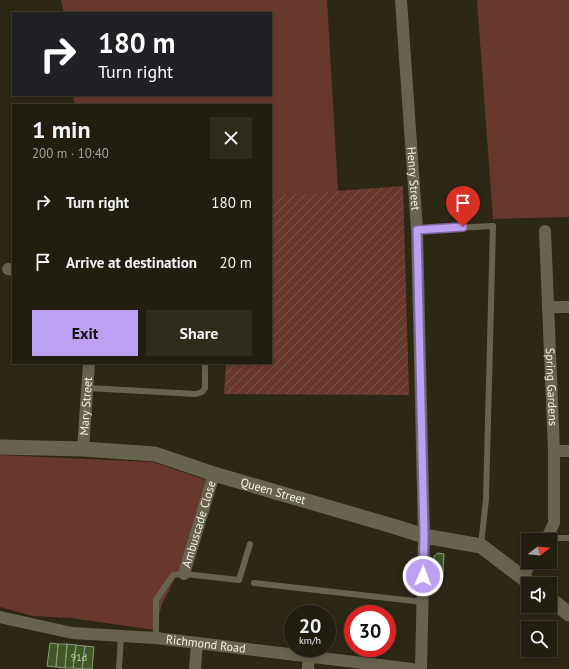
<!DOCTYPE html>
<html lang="en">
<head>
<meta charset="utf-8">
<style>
	:root { --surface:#221e0f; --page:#2e2b1d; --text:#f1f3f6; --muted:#a2a29e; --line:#3f3c2f; --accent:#bca0f2 }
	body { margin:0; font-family:"PT Sans",sans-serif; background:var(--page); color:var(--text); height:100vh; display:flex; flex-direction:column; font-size:15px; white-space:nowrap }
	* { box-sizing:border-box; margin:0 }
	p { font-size:13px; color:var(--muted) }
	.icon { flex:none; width:22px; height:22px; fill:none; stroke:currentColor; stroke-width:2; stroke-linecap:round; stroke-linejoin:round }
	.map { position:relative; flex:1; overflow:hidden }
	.panel { position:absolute; left:12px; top:104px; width:260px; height:260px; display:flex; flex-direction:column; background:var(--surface); border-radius:0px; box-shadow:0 2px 6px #0003,0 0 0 1px var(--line) }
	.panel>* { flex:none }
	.top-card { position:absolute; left:12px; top:12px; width:260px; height:84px; border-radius:0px; box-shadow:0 2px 6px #0003,0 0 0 1px var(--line); background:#202124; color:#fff; overflow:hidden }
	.needle { width:26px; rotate:74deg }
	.fabs { position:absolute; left:521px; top:533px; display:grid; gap:8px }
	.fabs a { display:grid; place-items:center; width:36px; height:36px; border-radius:0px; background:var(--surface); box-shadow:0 2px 6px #0003,0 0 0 1px var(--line); font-size:20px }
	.speed { position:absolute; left:284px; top:605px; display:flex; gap:8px; font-size:20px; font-weight:700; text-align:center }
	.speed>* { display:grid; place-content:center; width:52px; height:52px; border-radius:50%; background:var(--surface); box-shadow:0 2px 6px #0003,0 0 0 1px var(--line); line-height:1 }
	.speed small { font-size:10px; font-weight:400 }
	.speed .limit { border:6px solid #d22; background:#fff; color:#111 }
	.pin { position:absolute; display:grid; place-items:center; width:34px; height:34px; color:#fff; margin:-41px -17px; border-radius:50% 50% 50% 0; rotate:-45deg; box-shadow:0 0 4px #0007 }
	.pin .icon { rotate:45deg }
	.me { position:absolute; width:44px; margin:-22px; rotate:1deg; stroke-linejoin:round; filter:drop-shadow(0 0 3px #0008) }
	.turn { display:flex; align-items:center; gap:14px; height:84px; padding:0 20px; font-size:18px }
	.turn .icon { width:52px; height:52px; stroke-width:2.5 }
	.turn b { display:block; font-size:28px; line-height:34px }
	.round { display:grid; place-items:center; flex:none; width:42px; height:42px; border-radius:0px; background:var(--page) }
	.overview { display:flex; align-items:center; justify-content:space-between; height:68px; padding:0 20px }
	h1 { font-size:24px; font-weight:700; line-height:30px }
	.primary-button { display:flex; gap:8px; margin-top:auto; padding:8px 20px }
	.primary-button a { flex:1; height:46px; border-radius:0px; background:var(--accent); color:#111; font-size:16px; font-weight:700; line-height:46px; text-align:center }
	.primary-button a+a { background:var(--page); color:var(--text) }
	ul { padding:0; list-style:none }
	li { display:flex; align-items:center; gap:12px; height:60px; padding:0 20px }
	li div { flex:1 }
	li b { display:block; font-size:15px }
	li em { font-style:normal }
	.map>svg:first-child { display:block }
	.park { fill:#69382c }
	.garden { fill:url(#garden-furrows) }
	.building { fill:#3f5824; stroke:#8c9881 }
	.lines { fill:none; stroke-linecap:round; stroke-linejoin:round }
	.service { stroke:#67634c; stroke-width:6 }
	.minor { stroke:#67634c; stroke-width:12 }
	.tertiary { stroke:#67634c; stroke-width:15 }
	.route-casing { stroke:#7a689d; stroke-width:10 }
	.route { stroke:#bca0f2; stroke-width:7 }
	.labels { text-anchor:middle; stroke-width:4; stroke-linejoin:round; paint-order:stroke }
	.number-label { font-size:10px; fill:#c7ccb5 }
	.street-label { font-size:12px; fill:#f4f2e5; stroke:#2d2814 }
</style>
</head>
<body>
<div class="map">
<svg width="569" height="669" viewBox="0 0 569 669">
	<defs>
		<pattern id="garden-furrows" width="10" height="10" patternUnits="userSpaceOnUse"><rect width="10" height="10" fill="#69382c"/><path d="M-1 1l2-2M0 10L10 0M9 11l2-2" fill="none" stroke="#7f554a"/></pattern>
	</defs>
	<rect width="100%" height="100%" fill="#2d2814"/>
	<!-- park -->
	<path class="park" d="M61,0H327L338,191L271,196V105H75L72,95H271V13H64Z
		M477,0H569V217L493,219Z
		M0,455L153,462L209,481L182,564L162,604L155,630L71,618L33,616L0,607Z"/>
	<!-- garden -->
	<path class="garden" d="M403,186L409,395L224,394L226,363H271V196Z"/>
	<!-- building -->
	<path class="building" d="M438,553L444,554L443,573L433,572L434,556Z
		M50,643L58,644L56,667L47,666Z
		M58,644H67L65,668L56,667Z
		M67,644L76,645L73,668H65Z
		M76,645L85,646L82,669L73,668Z
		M85,646L94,647L92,669H82Z"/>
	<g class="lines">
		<!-- service -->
		<path class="service" d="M417,230L493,226L486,499L481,545
			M88,388L196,394L202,392L205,388V363
			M548,538H569
			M254,583L423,602
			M156,638V600L173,575L184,574L239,580L250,544
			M119,669L121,636"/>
		<!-- minor -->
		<g class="minor">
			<path id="s1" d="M401,0L417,230L424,536L421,669"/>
			<path id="s2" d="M545,231L554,451V523L546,540"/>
			<path d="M8,269L13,270"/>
			<path d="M548,307H569"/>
			<path id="s3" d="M83,449L89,363"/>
			<path d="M554,451H569"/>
			<path id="s4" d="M184,574L214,474"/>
			<path d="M522,577L532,562"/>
			<path id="s5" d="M0,617L72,633L156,638L412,669"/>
			<path d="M195,669L197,643"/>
			<path d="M308,669L309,656"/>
		</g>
		<!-- tertiary -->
		<g class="tertiary">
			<path id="s6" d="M0,447L83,449L155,454L214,474L396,527L424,536L481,546L531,584"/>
			<path d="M550,599L569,614"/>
		</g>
	</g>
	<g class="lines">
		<!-- route casing -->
		<g class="route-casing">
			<path id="route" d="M423,576L424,536L417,230L463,227"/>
		</g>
		<!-- route -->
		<use href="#route" class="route"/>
	</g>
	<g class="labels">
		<!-- number labels -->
		<g class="number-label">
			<text x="79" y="661">91d</text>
		</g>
		<!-- street labels -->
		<g class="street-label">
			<text dy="4" stroke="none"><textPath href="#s1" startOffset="179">Henry Street</textPath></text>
			<text dy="4" stroke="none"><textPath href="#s2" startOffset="156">Spring Gardens</textPath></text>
			<text dy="4" stroke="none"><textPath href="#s3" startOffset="43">Mary Street</textPath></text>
			<text dy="4" stroke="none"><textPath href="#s6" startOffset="279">Queen Street</textPath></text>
			<text dy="4" stroke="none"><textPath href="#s4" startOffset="52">Ambuscade Close</textPath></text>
			<text dy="4" stroke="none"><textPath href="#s5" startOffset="208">Richmond Road</textPath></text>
		</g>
	</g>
</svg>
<div class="fabs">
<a><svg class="needle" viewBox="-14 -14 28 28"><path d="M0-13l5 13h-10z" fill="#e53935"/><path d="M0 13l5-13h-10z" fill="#a2a29e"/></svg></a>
<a><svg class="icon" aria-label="sound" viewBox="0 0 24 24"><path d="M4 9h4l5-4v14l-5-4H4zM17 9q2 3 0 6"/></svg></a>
<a><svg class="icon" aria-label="search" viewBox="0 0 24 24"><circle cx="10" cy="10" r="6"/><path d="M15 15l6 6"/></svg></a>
</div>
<div class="speed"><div>20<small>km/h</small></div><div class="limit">30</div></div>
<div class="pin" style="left:463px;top:227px;background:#d93025"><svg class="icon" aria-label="arrive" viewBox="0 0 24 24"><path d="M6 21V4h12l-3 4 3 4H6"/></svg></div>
<svg class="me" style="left:423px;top:576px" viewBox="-20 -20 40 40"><circle r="17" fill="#bca0f2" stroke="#fff" stroke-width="3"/><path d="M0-11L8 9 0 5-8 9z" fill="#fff"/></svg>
<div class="top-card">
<div class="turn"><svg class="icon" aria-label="right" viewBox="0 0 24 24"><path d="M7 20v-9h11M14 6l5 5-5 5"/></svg><div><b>180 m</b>Turn right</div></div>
</div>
<section class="panel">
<div class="overview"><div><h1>1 min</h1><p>200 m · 10:40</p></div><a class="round"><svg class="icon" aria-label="close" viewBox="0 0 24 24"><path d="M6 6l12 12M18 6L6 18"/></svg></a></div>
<ul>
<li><svg class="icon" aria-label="right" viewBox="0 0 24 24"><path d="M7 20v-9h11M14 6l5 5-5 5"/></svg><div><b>Turn right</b></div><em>180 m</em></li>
<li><svg class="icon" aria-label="arrive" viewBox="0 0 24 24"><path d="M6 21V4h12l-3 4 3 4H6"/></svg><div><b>Arrive at destination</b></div><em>20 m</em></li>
</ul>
<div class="primary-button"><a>Exit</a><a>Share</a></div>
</section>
</div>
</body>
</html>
